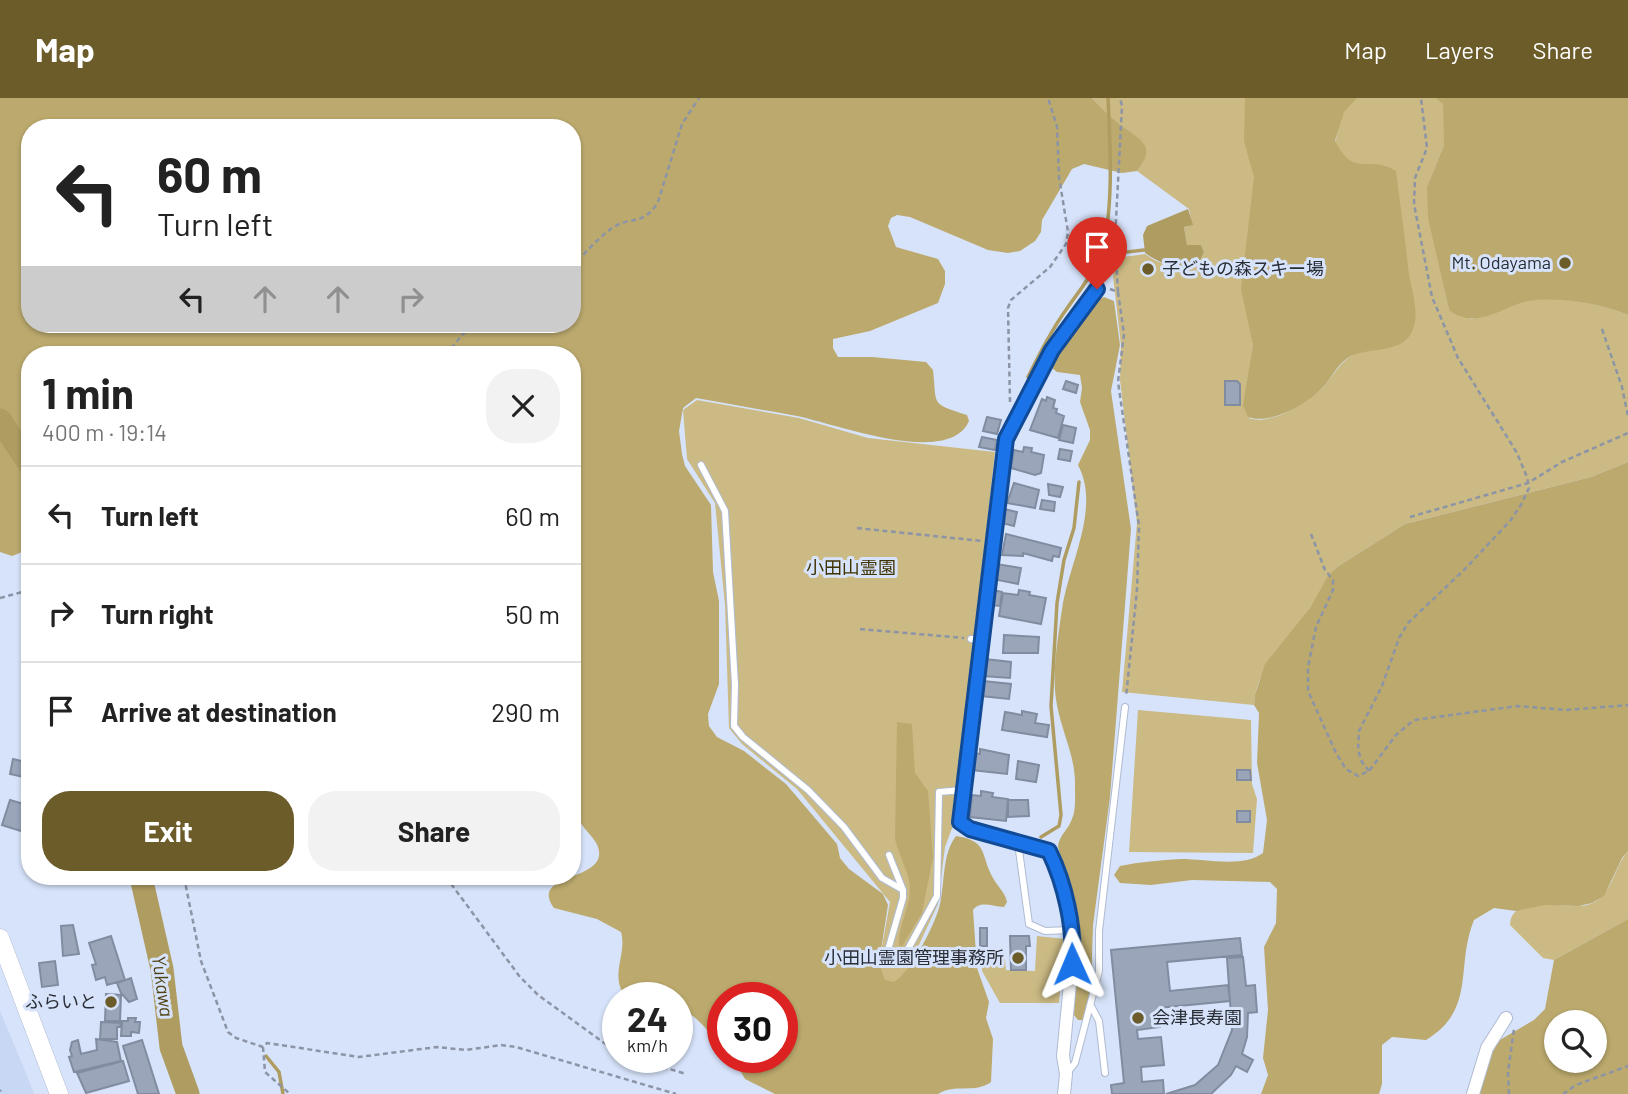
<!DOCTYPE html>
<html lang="en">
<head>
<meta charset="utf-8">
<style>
	:root { --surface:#fff; --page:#f2f2f2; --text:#222; --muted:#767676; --line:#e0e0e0; --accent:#6b5c2a }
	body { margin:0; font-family:Barlow,"Noto Sans JP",sans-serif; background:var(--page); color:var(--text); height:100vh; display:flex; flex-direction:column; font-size:26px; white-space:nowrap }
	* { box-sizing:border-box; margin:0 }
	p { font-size:23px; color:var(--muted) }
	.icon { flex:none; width:38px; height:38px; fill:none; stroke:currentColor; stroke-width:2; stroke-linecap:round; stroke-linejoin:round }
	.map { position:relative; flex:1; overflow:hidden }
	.panel { position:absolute; left:21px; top:248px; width:560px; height:539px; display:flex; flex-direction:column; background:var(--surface); border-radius:28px; box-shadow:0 2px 5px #0004 }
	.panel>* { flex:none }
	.hud { position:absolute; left:21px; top:21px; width:560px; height:214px; border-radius:28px; box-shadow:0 2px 5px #0004; background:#fff; color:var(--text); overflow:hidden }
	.fabs { position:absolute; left:1544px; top:912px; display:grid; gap:14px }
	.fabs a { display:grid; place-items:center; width:63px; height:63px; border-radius:50%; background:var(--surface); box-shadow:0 2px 5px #0004; font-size:35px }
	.speed { position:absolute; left:602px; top:884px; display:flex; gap:14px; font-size:35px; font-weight:700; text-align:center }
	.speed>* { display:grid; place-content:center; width:91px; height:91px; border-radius:50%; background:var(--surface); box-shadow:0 2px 5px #0004; line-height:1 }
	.speed small { font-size:18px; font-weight:400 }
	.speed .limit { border:10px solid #d22; background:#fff; color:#111 }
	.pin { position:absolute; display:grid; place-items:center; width:60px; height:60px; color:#fff; margin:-72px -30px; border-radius:50% 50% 50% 0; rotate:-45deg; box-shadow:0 0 7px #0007 }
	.pin .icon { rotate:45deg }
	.me { position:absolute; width:77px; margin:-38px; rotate:359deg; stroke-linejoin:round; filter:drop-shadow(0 0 5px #0008) }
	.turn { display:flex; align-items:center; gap:24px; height:147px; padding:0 21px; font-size:32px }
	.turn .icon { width:91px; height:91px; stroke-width:2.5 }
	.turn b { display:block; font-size:49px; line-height:60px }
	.lanes { display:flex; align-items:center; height:66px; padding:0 21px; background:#0003; justify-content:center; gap:35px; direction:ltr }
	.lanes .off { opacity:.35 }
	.round { display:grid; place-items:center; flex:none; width:74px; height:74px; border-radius:28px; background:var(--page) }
	.summary { display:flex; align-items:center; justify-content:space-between; height:119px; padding:0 21px }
	h1 { font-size:42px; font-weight:700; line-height:52px }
	.action { display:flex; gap:14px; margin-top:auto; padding:14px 21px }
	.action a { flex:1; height:80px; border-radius:28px; background:var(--accent); color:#fff; font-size:28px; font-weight:700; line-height:80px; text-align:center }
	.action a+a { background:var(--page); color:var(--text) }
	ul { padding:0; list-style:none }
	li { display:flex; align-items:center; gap:21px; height:98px; padding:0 21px; border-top:2px solid var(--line) }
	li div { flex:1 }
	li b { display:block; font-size:26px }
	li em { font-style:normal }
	header { display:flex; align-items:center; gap:42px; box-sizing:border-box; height:98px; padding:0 35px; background:var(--accent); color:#fff }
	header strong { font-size:33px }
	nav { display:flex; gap:38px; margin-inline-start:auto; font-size:24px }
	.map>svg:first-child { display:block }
	.built { fill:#c8d7f4 }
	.green { fill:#cbba84 }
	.forest { fill:#bba96d; fill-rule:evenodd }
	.water { fill:#ae9c61 }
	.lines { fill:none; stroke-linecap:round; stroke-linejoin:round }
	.stream { stroke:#ae9c61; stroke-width:3.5 }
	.river { stroke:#ae9c61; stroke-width:23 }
	.building { fill:#9aa5ba; stroke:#818ca1; stroke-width:2 }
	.lane-casing { stroke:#afbbd1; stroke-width:8 }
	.street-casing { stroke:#afbbd1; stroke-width:14 }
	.secondary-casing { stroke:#afbbd1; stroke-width:19 }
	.path { stroke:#8c94a5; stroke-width:2.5; stroke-dasharray:5 3.5; stroke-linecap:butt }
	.lane { stroke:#fff; stroke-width:6 }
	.street { stroke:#fff; stroke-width:12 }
	.secondary { stroke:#fff; stroke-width:18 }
	.route-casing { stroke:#114b97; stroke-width:18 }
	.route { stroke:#1a73e8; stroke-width:12 }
	.poi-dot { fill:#6b5c2a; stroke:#d7e3fa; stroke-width:2.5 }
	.labels { text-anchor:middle; stroke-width:6; stroke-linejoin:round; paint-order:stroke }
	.poi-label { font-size:18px; fill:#292d36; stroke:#d7e3fa; text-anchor:end }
	.park-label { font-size:18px; fill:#3f3200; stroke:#d7e3fa }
	.water-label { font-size:19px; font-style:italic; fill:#504313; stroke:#d7e3fa }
</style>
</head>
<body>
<header>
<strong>Map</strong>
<nav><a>Map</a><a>Layers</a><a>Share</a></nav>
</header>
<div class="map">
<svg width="1628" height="996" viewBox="0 0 1628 996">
	<rect width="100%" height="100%" fill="#d7e3fa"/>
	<!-- built -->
	<path class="built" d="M0,913L28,980L34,996H0Z"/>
	<!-- green -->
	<path class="green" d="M1092,0H1245L1255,79L1242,189L1253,248L1249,320C1270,328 1305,306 1320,292C1332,281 1339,264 1353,257C1371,248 1412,255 1414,225C1417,191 1370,102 1355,67L1344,61L1335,45L1343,13L1355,0H1437L1444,5V47L1428,87L1429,120L1449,212L1472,221C1487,216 1503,208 1519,204C1553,196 1596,204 1628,217V364L1591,379L1405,426L1337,469C1325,481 1320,496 1310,510C1289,542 1257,565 1254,607L1122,594L1137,425L1120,282L1121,247L1113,178L1117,160L1145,156L1156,163L1179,170L1191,171L1198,167L1204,154L1201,147L1187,148L1184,129L1192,127L1189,111L1137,73C1154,49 1145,45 1125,30C1112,22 1102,11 1092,0Z
		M697,302L799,320L868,340L995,354L954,725L945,749L938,806L902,883L888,887L877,876L890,804L797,691L742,646L729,630L725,507L715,405L687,361L683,312Z
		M1138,612L1251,622L1252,686L1257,701L1253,755L1129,754Z
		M1628,753V821L1554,862L1543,860L1510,827C1511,794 1567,812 1587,807C1612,801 1613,770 1628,753Z
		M1037,838L1065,841L1059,905H1000L982,873L981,854L1004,852L1006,872L1035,873Z"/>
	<!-- forest -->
	<path class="forest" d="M0,0H1092C1102,11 1113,22 1125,30C1145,44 1155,50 1137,73L1122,75L1084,66L1072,71L1042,122L1041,134L1035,143L1020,153L1008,155L988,152L910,119L897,117L891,120L888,128L896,149L938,161L945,173V186L938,205L870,233L833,241V250L838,259H872L926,264L933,272C937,308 930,305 967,317L969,323C949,370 833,325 797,318C763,312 729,306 696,300L683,310L679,333L682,356L685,368L711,407L713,474L719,503V586L708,616L709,628L717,639L744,653L786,686L837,746L840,760L849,771L883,796L888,807L879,865L885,882L894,884C910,875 936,825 940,806C945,784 942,756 956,738C989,743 980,757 993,780C998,789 1005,794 1007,804L1004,809C993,809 981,802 973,812L977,870L989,904L986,920L993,941L991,984C975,996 955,985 938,996H775L745,981L738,969L727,959H782V900H723V954C710,935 699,918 677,909V900L632,899L623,895C611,875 627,855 621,834L597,821L554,810C530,777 595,783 599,758C601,744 587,736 581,725C577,717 576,707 572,699V257H30V451L12,458L0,454ZM30,30H572V226H30Z
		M1245,0H1357L1344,14L1335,43C1355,82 1368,55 1396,73C1400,106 1405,137 1408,169C1410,188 1421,215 1412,234C1401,258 1362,247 1345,262C1335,270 1330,283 1321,291C1306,307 1270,327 1248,319L1243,307L1253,248L1241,191L1254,79L1244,43Z
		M1436,0H1628V217C1601,206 1566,200 1536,202C1505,204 1480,235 1449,212L1428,120L1427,89L1444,47L1443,6Z
		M1104,199L1114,203L1120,247L1111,293L1131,431L1110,699L1093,827L1091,887L1084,922H1078L1074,917L1077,834L1058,748C1060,736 1068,732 1072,721C1076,712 1075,699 1075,689C1076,659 1062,635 1057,607C1051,578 1058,540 1062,511C1069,465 1101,410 1078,367L1090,342V332L1080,304L1082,290L1080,277L1057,274L1052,270L1051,265C1065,241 1078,210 1104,199Z
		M1628,364V753L1622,760L1604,798L1592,805L1579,808L1545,807L1516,813L1494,810L1474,822C1455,868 1477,911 1426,942L1392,939L1382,947V986L1379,996H1261L1268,977L1263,960L1268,912L1264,849L1276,825L1277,791L1270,784L1192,782L1151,787L1120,785L1114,777L1120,768C1140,764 1160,762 1181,761C1206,761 1243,770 1263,755L1267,722L1257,665L1259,615L1254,607L1255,597L1265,566L1310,510L1328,478L1337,469L1405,426L1591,379Z
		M897,624L912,626L915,675L928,693L933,759L922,815L902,848L899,847C898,829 909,812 910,793C910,774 899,759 895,741Z
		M1628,821V996H1479L1483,975L1498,943L1534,922L1545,911L1554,862ZM1556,924H1594V962H1556Z"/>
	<!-- water -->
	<path class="water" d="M1188,111L1193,127L1184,129L1187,147H1201L1204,154L1198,167C1180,175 1160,165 1145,155L1143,137L1147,128Z"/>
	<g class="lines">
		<!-- stream -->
		<path class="stream" d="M1101,157L1144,152
			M1028,279C1040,255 1052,231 1068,209C1079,193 1092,178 1099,160C1115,122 1110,42 1108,0
			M1041,739L1059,728L1061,717L1051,608L1057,505L1064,462L1074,430L1079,384
			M266,958L279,974L283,996"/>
		<!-- river -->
		<path class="river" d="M0,322L30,367
			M141,779L162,871L171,949L188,996"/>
	</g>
	<!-- building -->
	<path class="building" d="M1066,283L1078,287L1076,295L1063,291Z
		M1225,283H1237L1240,286V307H1225Z
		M1047,299L1055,302L1053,310L1057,311L1056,315L1064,318L1058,340L1030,332L1042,301L1046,303Z
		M987,319L1001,322L997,336L983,333Z
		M1063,327L1076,330L1073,345L1059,342Z
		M982,339L997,342L995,352L979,349Z
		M1024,349L1032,350L1031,354L1044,357L1041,375L1035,377L1011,370L1014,352L1023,354Z
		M1060,351L1072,353L1070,363L1058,361Z
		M1014,385L1039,392L1035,410L1007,405Z
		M1048,386L1063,389L1060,399L1049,397Z
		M1042,402L1055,404L1054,413L1040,411Z
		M1004,411L1017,414L1014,428L1002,425Z
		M1006,436L1061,450L1059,459L1053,458L1052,463L1023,455V458L1002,457Z
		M996,466L1021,470L1018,486L993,481Z
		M993,492L1002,494L1000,508L991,507Z
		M1019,492L1030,494L1029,497L1046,500L1041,526L999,518L1003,495L1018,497Z
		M1004,537L1039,539L1038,555H1003Z
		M985,561L1011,564L1010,580L983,578Z
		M983,583L1011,586L1009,601L981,598Z
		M1022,613L1037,616L1035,625L1049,627L1047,639L1002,632L1005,614L1022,617Z
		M980,651L1009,657L1007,676L972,672L974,655L980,656Z
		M13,661L30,665V688L22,687L24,679L10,676Z
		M1018,663L1039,667L1036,684L1016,681Z
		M1237,672H1250L1251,682H1237Z
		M981,693L993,695L992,699L1008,701L1006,723L970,719L972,697L981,698Z
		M10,702L27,707L26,711L30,712V736L2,727Z
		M1008,702H1028L1029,718L1008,719Z
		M1237,713H1250V724H1237Z
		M73,827L79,856L63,858L61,828Z
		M980,830H987V848H980Z
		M111,838L125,882L107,887L105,879L96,882L92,867L96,866L89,845Z
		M1010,838H1029L1030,848H1026V872H1011Z
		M1240,840L1242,857L1167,864L1170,893L1228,887L1230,903L1158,910L1160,929L1137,932L1138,941L1161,939L1164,967L1141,969L1142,984L1163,982L1164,996H1112L1111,987L1124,985L1111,852Z
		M1243,859L1246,888L1255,887L1257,914L1248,915L1247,939L1242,956L1253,962L1247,974L1236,968L1231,977L1211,996H1166L1195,987L1218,967L1232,932L1227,860Z
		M55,863L58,887L42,889L39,865Z
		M131,880L137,901L129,904L121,895L117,885Z
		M106,896L121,897L120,923H105Z
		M128,920H136L135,924H140L139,935L131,934V938H121L122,923H128Z
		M101,924L121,925L120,929H117V941H100Z
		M96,941L117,944L121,963L74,974L69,959L72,958L70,952L72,944L78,942L81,956L97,952Z
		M142,942L159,996H138L123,948Z
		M123,963L129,983L86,995L77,975Z"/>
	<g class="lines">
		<!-- lane casing -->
		<g class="lane-casing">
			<path id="lane" d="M701,367L725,413L735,587L734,628L743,639L808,692L844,729L882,780L903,792V800L888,852L887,863L897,865L902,862L937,798L939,694L964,692
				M971,541L982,543
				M1018,745L1029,826L1045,833L1071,832
				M889,757L903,792
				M1091,908L1099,923L1105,975
				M1068,974L1075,965L1099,873V833L1125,609"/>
		</g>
		<!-- street casing -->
		<g class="street-casing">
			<path id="street" d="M1064,996L1066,976L1063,958L1074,844L1056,767L1049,753L970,731L960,724L1006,340L1052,252L1097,191
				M1473,996L1487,950L1506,920"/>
		</g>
		<!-- secondary casing -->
		<g class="secondary-casing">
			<path id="secondary" d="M0,840L59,996"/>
		</g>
		<!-- path -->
		<path class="path" d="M572,169C584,156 598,140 612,130C632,117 643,129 658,104L682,26L699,0
			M1110,191L1118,194L1124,236L1118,284L1139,428L1137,492L1126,599
			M1118,194L1115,141L1122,8L1120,0
			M1602,231L1622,289L1628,318
			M385,257L389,252L399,250L410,257
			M446,257L462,237L475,226
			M1010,304L1008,210L1011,202L1050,169L1066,146L1068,134L1059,79L1057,29L1048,0
			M1410,419L1528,385L1562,364L1628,335V332
			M857,430L982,443
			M1311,436L1325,472L1333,482V492L1316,529L1308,569V593L1336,655L1346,671L1358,678L1369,673L1396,637L1414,622L1518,608L1566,612L1628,607
			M0,500L30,492
			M860,531L964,540
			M1369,673L1362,664L1358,652L1359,633L1382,588L1399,540L1408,525L1464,472L1510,423L1521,407L1529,390L1527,379L1517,355L1458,260L1432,199L1414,106L1415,80L1427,50L1421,0
			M184,779L201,863L228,934L236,940L263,949L267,945L359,959L437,949L466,952L501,947L516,949L676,996
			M446,779L520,879L538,897L618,955
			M263,949L265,974L290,996
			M630,959L686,976
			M0,993L1,992
			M1509,996L1508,974L1514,931
			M1563,996L1576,987L1628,968"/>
		<!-- lane -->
		<use href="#lane" class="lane"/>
		<!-- street -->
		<use href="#street" class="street"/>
		<!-- secondary -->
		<use href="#secondary" class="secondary"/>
	</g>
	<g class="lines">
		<!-- route casing -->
		<g class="route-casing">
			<path id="route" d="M1072,866C1075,830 1065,786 1049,753L970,731L960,724L1006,341L1052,252L1097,191"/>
		</g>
		<!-- route -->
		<use href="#route" class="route"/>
	</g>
	<!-- markers -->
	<g class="poi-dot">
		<circle cx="1565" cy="165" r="7"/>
		<circle cx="1148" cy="171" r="7"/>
		<circle cx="1018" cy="860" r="7"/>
		<circle cx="111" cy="904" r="7"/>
		<circle cx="1138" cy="920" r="7"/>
	</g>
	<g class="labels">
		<!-- poi labels -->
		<g class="poi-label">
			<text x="1551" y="171">Mt. Odayama</text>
			<text x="1162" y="177" text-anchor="start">子どもの森スキー場</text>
			<text x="1004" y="866">小田山霊園管理事務所</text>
			<text x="97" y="910">ふらいと</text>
			<text x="1152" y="926" text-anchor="start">会津長寿園</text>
		</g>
		<!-- park labels -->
		<g class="park-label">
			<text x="851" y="476">小田山霊園</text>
		</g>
		<!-- water labels -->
		<g class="water-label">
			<text transform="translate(163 888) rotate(82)" y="7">Yukawa</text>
		</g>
	</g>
</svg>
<div class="fabs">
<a><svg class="icon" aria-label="search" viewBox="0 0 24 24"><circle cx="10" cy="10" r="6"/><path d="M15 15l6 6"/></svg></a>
</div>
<div class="speed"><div>24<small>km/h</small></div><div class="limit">30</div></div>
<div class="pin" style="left:1097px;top:191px;background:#d93025"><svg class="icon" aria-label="arrive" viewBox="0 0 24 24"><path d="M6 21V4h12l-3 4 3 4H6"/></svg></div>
<svg class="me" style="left:1072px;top:866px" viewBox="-20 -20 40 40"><path d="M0-17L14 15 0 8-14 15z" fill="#1a73e8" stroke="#fff" stroke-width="4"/></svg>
<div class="hud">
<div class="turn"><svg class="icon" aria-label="left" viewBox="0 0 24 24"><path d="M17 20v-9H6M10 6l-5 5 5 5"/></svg><div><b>60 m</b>Turn left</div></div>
<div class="lanes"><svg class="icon" aria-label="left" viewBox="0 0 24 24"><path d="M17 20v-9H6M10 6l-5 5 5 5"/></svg><svg class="icon off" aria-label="ahead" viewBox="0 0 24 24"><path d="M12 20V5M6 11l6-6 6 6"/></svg><svg class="icon off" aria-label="ahead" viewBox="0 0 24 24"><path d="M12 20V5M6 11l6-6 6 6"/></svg><svg class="icon off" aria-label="right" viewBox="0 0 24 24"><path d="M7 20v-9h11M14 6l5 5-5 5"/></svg></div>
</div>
<section class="panel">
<div class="summary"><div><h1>1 min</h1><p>400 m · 19:14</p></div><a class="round"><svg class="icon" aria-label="close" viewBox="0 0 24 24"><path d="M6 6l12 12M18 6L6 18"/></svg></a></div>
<ul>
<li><svg class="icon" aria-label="left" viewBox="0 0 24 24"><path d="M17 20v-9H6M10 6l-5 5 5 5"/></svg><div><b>Turn left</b></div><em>60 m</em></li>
<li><svg class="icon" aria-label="right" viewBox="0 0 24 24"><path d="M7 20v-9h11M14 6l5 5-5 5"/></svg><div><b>Turn right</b></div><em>50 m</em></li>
<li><svg class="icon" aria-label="arrive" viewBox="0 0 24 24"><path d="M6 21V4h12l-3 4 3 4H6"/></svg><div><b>Arrive at destination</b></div><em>290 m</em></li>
</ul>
<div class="action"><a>Exit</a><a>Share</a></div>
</section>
</div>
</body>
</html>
